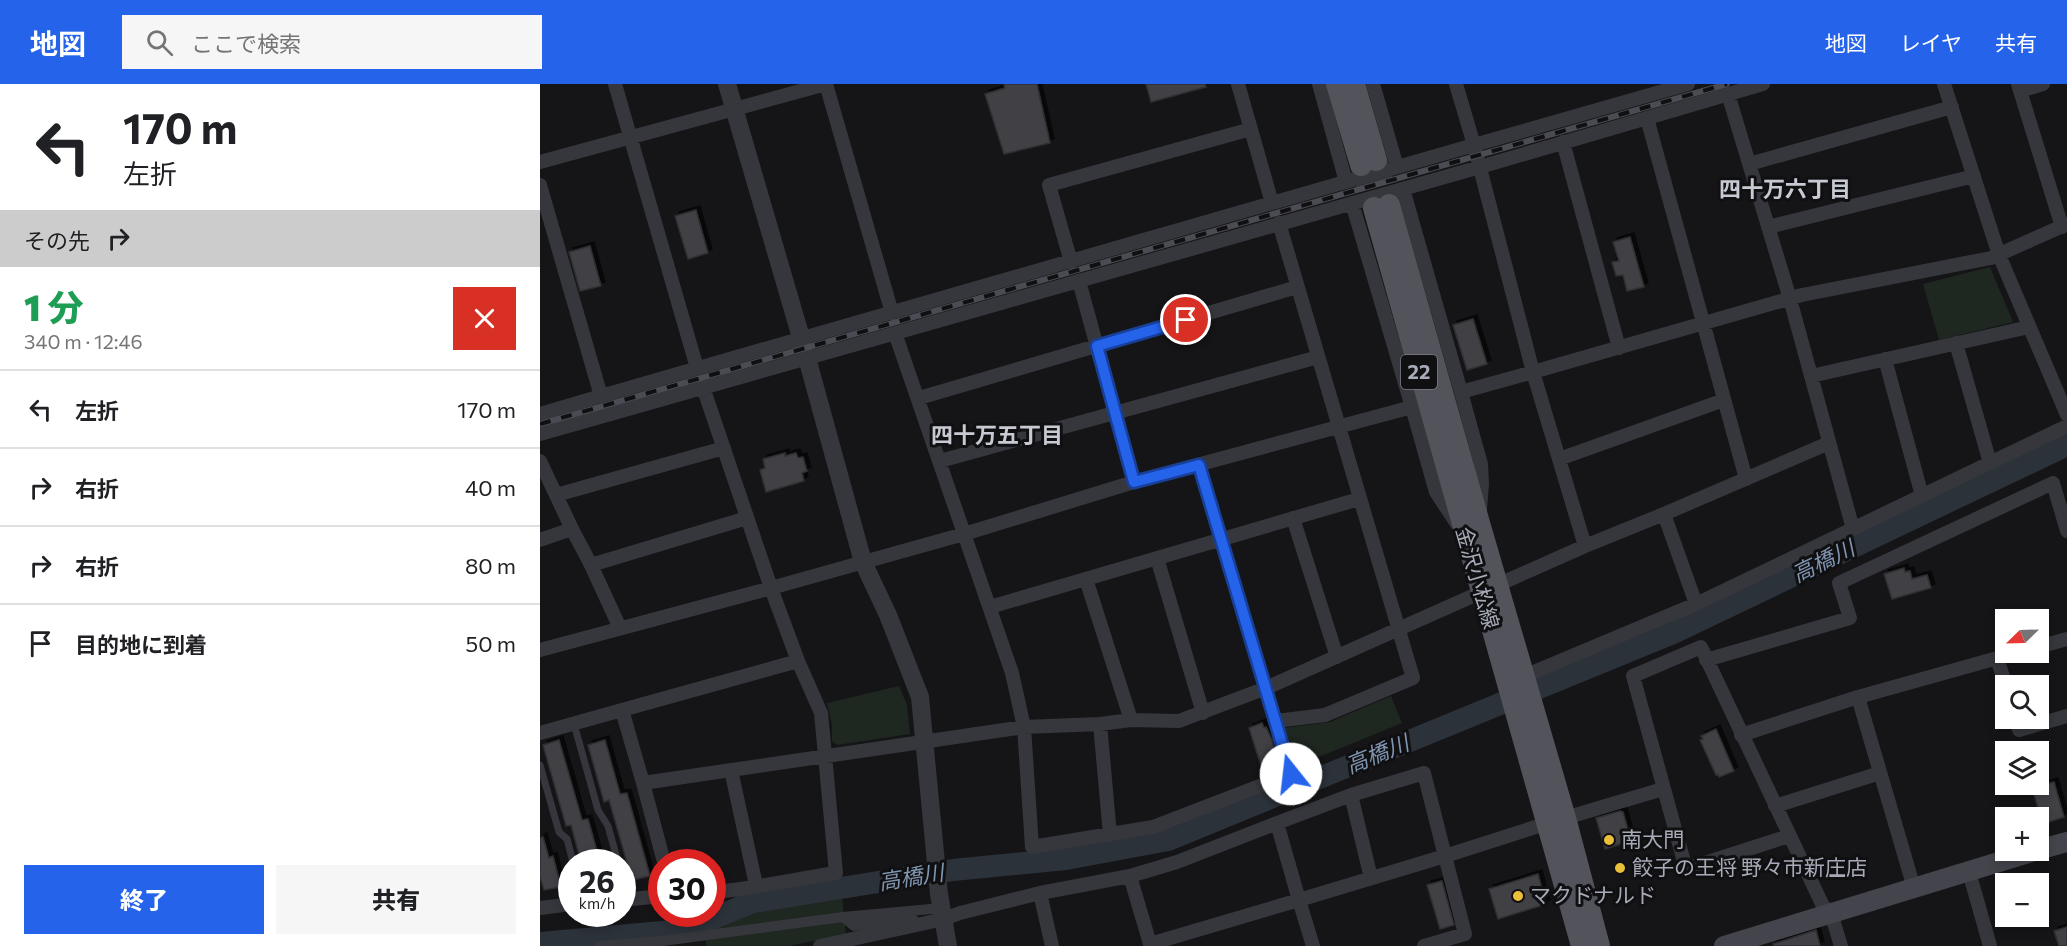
<!DOCTYPE html>
<html lang="ja">
<head>
<meta charset="utf-8">
<style>
	:root { --surface:#fff; --page:#f6f6f6; --text:#202124; --muted:#757577; --line:#e0e0e0; --accent:#2563eb }
	body { margin:0; font-family:Commissioner,"Noto Sans JP",sans-serif; background:var(--page); color:var(--text); height:100vh; display:flex; flex-direction:column; font-size:22px; white-space:nowrap }
	* { box-sizing:border-box; margin:0 }
	p { font-size:20px; color:var(--muted) }
	.icon { flex:none; width:33px; height:33px; fill:none; stroke:currentColor; stroke-width:2; stroke-linecap:round; stroke-linejoin:round }
	.map { position:relative; flex:1; overflow:hidden }
	.panel { display:flex; flex-direction:column; background:var(--surface); width:540px }
	.panel>* { flex:none }
	.top-card { background:#fff; color:var(--text); overflow:hidden }
	.needle { width:39px; rotate:247deg }
	.fabs { position:absolute; left:1455px; top:525px; display:grid; gap:12px }
	.fabs a { display:grid; place-items:center; width:54px; height:54px; border-radius:0px; background:var(--surface); box-shadow:0 3px 9px #0003; font-size:30px }
	.speed { position:absolute; left:18px; top:765px; display:flex; gap:12px; font-size:30px; font-weight:700; text-align:center }
	.speed>* { display:grid; place-content:center; width:78px; height:78px; border-radius:50%; background:var(--surface); box-shadow:0 3px 9px #0003; line-height:1 }
	.speed small { font-size:15px; font-weight:400 }
	.speed .limit { border:9px solid #d22; background:#fff; color:#111 }
	.pin { position:absolute; display:grid; place-items:center; width:51px; height:51px; color:#fff; margin:-26px; border:3px solid #fff; border-radius:50%; box-shadow:0 2px 6px #0007 }
	.me { position:absolute; width:66px; margin:-33px; rotate:344deg; stroke-linejoin:round; filter:drop-shadow(0 0 4px #0008) }
	.turn { display:flex; align-items:center; gap:21px; height:126px; padding:0 24px; font-size:27px }
	.turn .icon { width:78px; height:78px; stroke-width:2.5 }
	.turn b { display:block; font-size:42px; line-height:51px }
	.then { display:flex; align-items:center; height:57px; padding:0 24px; background:#0003; gap:12px; font-size:22px }
	.round { display:grid; place-items:center; flex:none; width:63px; height:63px; border-radius:0px; background:var(--page) }
	.headline { display:flex; align-items:center; justify-content:space-between; height:102px; padding:0 24px }
	h1 { font-size:36px; font-weight:800; line-height:45px; color:#1e9e55 }
	.primary-button { display:flex; gap:12px; margin-top:auto; padding:12px 24px }
	.primary-button a { flex:1; height:69px; border-radius:0px; background:var(--accent); color:#fff; font-size:24px; font-weight:800; line-height:69px; text-align:center }
	.primary-button a+a { background:var(--page); color:var(--text) }
	ul { padding:0; list-style:none }
	li { display:flex; align-items:center; gap:18px; height:78px; padding:0 24px; border-top:2px solid var(--line) }
	li div { flex:1 }
	li b { display:block; font-size:22px }
	li em { font-style:normal }
	header { display:flex; align-items:center; gap:36px; box-sizing:border-box; height:84px; padding:0 30px; background:var(--accent); color:#fff }
	header strong { font-size:28px }
	nav { display:flex; gap:33px; margin-inline-start:auto; font-size:21px }
	.search { width:420px; height:54px; background:var(--page); display:flex; align-items:center; gap:15px; box-sizing:border-box; padding:0 21px; border-radius:0px; color:var(--muted); font-size:22px }
	main { display:flex; flex:1; min-height:0 }
	.map>svg:first-child { display:block }
	.green { fill:#1f2721 }
	.lines { fill:none; stroke-linecap:round; stroke-linejoin:round }
	.river { stroke:#2c323a; stroke-width:22 }
	.building { fill:#3f4044; stroke:#302f33; stroke-width:1.5; filter:url(#shadow) }
	.primary-tunnel { stroke:#323337; stroke-width:22; stroke-dasharray:22 11; stroke-linecap:butt }
	.service { stroke:#36373c; stroke-width:7 }
	.pedestrian { stroke:#36373c; stroke-width:10 }
	.minor { stroke:#36373c; stroke-width:14 }
	.tertiary { stroke:#36373c; stroke-width:18 }
	.secondary { stroke:#44454c; stroke-width:20 }
	.primary { stroke:#52535b; stroke-width:22 }
	.rail-casing { stroke:#4b4c53; stroke-width:6 }
	.rail { stroke:#101012; stroke-width:4; stroke-dasharray:11; stroke-linecap:butt }
	.route-casing { stroke:#184099; stroke-width:15 }
	.route { stroke:#2563eb; stroke-width:10 }
	.poi-dot { fill:#ebc039; stroke:#101012; stroke-width:2 }
	.labels { text-anchor:middle; stroke-width:6; stroke-linejoin:round; paint-order:stroke }
	.shield { fill:#101012; stroke:#7a7c86; stroke-width:1.5 }
	.shield-label { font-size:20px; font-weight:bold; fill:#a7abb7 }
	.street-label { font-size:21px; fill:#a7abb7; stroke:#101012 }
	.poi-label { font-size:21px; fill:#a7abb7; stroke:#101012; text-anchor:start }
	.neighbourhood-label { font-size:22px; font-weight:bold; fill:#c8cad3; stroke:#101012 }
	.water-label { font-size:22px; font-style:italic; fill:#8095b0; stroke:#101012 }
</style>
</head>
<body>
<header>
<strong>地図</strong>
<div class="search"><svg class="icon" aria-label="search" viewBox="0 0 24 24"><circle cx="10" cy="10" r="6"/><path d="M15 15l6 6"/></svg>ここで検索</div>
<nav><a>地図</a><a>レイヤ</a><a>共有</a></nav>
</header>
<main>
<section class="panel">
<div class="top-card">
<div class="turn"><svg class="icon" aria-label="left" viewBox="0 0 24 24"><path d="M17 20v-9H6M10 6l-5 5 5 5"/></svg><div><b>170 m</b>左折</div></div>
<div class="then">その先<svg class="icon" aria-label="right" viewBox="0 0 24 24"><path d="M7 20v-9h11M14 6l5 5-5 5"/></svg></div>
</div>
<div class="headline"><div><h1>1 分</h1><p>340 m · 12:46</p></div><a class="round" style="background:#d93025;color:#fff"><svg class="icon" aria-label="close" viewBox="0 0 24 24"><path d="M6 6l12 12M18 6L6 18"/></svg></a></div>
<ul>
<li><svg class="icon" aria-label="left" viewBox="0 0 24 24"><path d="M17 20v-9H6M10 6l-5 5 5 5"/></svg><div><b>左折</b></div><em>170 m</em></li>
<li><svg class="icon" aria-label="right" viewBox="0 0 24 24"><path d="M7 20v-9h11M14 6l5 5-5 5"/></svg><div><b>右折</b></div><em>40 m</em></li>
<li><svg class="icon" aria-label="right" viewBox="0 0 24 24"><path d="M7 20v-9h11M14 6l5 5-5 5"/></svg><div><b>右折</b></div><em>80 m</em></li>
<li><svg class="icon" aria-label="arrive" viewBox="0 0 24 24"><path d="M6 21V4h12l-3 4 3 4H6"/></svg><div><b>目的地に到着</b></div><em>50 m</em></li>
</ul>
<div class="primary-button"><a>終了</a><a>共有</a></div>
</section>
<div class="map">
<svg width="1527" height="862" viewBox="0 0 1527 862">
	<defs>
		<filter id="shadow"><feDropShadow dx="4" dy="-4" stdDeviation="0" flood-color="#0009"/></filter>
	</defs>
	<rect width="100%" height="100%" fill="#151517"/>
	<!-- green -->
	<path class="green" d="M1450,183L1473,238L1399,256L1383,200Z
		M359,602L367,621L370,650L297,661L292,657V641L287,619Z
		M851,612L862,639L757,682L745,644L790,638Z
		M302,813L306,850L249,862H166V845L220,824Z"/>
	<g class="lines">
		<!-- river -->
		<path class="river" d="M0,859L144,846L213,818L413,786L526,775L628,756L1133,549L1527,361"/>
	</g>
	<!-- building -->
	<path class="building" d="M464,0H497L510,59L464,70L445,10L465,4Z
		M606,0H665L666,3L611,18Z
		M156,126L168,169L148,175L135,132Z
		M1090,153L1104,203L1087,207L1083,191L1076,192L1072,178L1079,177L1073,158Z
		M50,162L61,202L40,207L29,168Z
		M933,235L947,280L927,286L913,241Z
		M245,369V372L256,369L258,374L263,373L267,387L262,389L264,397L226,408L220,386L225,384L223,375Z
		M1364,484L1365,488L1370,487L1372,495L1387,491L1391,504L1352,515L1344,490Z
		M722,639L724,644L726,643L732,656L739,683L724,691L709,644Z
		M1176,645L1194,687L1179,693L1178,690L1176,691L1160,656L1163,655L1161,652Z
		M19,656L42,736L48,735L60,778H41L31,741L26,742L3,661Z
		M65,656L80,710L87,709L110,792L92,796L69,716L64,718L48,661Z
		M1514,698L1524,733L1503,740L1492,704Z
		M1080,727L1083,728L1091,757L1065,765L1056,734Z
		M3,753L9,774L13,772L21,803L4,806L0,793V754Z
		M998,790L1006,820L958,835L949,805Z
		M902,797L914,841L900,845L887,801Z
		M1527,843V862H1519L1514,847Z
		M1276,846L1280,862H1234L1233,860Z"/>
	<g class="lines">
		<!-- primary-tunnel -->
		<path class="primary-tunnel" d="M836,76L849,121
			M821,81L834,124"/>
		<!-- service -->
		<path class="service" d="M34,640L58,726L68,742L78,778
			M0,681L19,748L27,755L33,778
			M82,793L89,815"/>
		<!-- pedestrian -->
		<path class="pedestrian" d="M303,833L314,842L374,836
			M59,862L123,857L303,833L402,824"/>
		<!-- minor -->
		<path class="minor" d="M75,0L157,284
			M286,0L352,229
			M698,0L732,119
			M779,0L806,98
			M833,0L857,83
			M916,0L934,61L1148,0
			M1404,0L1459,171L1527,331
			M1478,0L1522,143
			M1480,7L1503,0
			M1188,10L1250,215L1313,445
			M1107,34L1206,395
			M1023,58L1079,264
			M0,78L286,0
			M1209,80L1412,23
			M0,101L61,312L934,61L993,288L1262,211L1451,174L1527,140
			M863,105L921,308
			M1228,143L1434,92
			M531,178L509,101L711,45
			M539,197L594,398
			M355,249L472,589L484,643L492,763L613,743L751,690L659,381
			M1416,259L1450,379
			M1345,275L1382,412
			M1271,292L1489,243
			M163,303L231,504L258,577L281,629L296,789C255,795 214,805 172,808
			M379,314L757,203
			M872,323L896,408L917,440
			M0,330L61,312
			M0,350L940,83L1223,0
			M1019,375L1184,316
			M0,377L32,445L0,456
			M400,377L778,273
			M16,411L184,364
			M940,425L942,400L941,380L921,308L993,288L1045,462L1124,430L1156,520
			M1124,430L1289,359
			M753,434L797,573
			M32,445L51,481
			M617,474L663,629
			M546,495L591,636
			M450,523L819,415
			M80,544L51,481L207,434
			M1498,563L1527,555
			M0,566L231,504L424,450L594,398L872,323L812,119
			M1457,574L1466,602
			M1166,576L1310,534L1299,499L1513,399L1527,447
			M984,592L1156,520L1527,342
			M1318,613L1374,804
			M82,626L258,577
			M1476,634L1479,646L1527,632
			M736,637L785,631L873,594L739,139
			M560,640L570,751
			M0,649L82,626L103,699L484,643L560,640L591,636L639,637L726,604L1045,462
			M1201,651L1318,613L1479,568
			M191,686L216,801
			M103,699L124,778
			M811,711L831,794
			M1235,722L1340,689
			M1025,734L1123,705
			M1249,752L1146,785L1093,592L1161,563L1283,822L1291,829L1301,862
			M1429,788L1450,862
			M82,816L122,812
			M0,824L32,820
			M610,860L590,792L637,778L737,739
			M280,862L404,835L420,829L500,809
			M512,862L500,809L590,792
			M610,862V860L759,816L737,739L811,711L884,689L905,772L1008,739
			M773,862L759,816L905,772L925,850L884,862"/>
		<!-- tertiary -->
		<path class="tertiary" d="M187,0L267,274L323,478L348,531L380,613L399,810L408,862"/>
		<!-- secondary -->
		<path class="secondary" d="M1498,766L1527,758
			M1184,862L1498,766"/>
		<!-- primary -->
		<path class="primary" d="M797,0L821,81
			M814,0L836,76
			M849,121L939,439L1025,734L1059,862
			M834,124L1042,862"/>
		<!-- rail casing -->
		<g class="rail-casing">
			<path id="rail" d="M0,340L1187,0"/>
		</g>
		<!-- rail -->
		<use href="#rail" class="rail"/>
	</g>
	<g class="lines">
		<!-- route casing -->
		<g class="route-casing">
			<path id="route" d="M646,236L557,262L594,398L659,381L751,690"/>
		</g>
		<!-- route -->
		<use href="#route" class="route"/>
	</g>
	<!-- markers -->
	<g class="poi-dot">
		<circle cx="1069" cy="756" r="6"/>
		<circle cx="1080" cy="784" r="6"/>
		<circle cx="978" cy="812" r="6"/>
	</g>
	<g class="labels">
		<!-- shield labels -->
		<rect class="shield" x="861" y="271" width="36" height="34" rx="4.5"/>
		<g class="shield-label">
			<text x="879" y="295">22</text>
		</g>
		<!-- street labels -->
		<g class="street-label">
			<text transform="translate(937 494) rotate(74)" y="7">金沢小松線</text>
		</g>
		<!-- poi labels -->
		<g class="poi-label">
			<text x="1081" y="763">南大門</text>
			<text x="1092" y="791">餃子の王将 野々市新庄店</text>
			<text x="990" y="819">マクドナルド</text>
		</g>
		<!-- neighbourhood labels -->
		<g class="neighbourhood-label">
			<text x="1245" y="113">四十万六丁目</text>
			<text x="457" y="359">四十万五丁目</text>
		</g>
		<!-- water labels -->
		<g class="water-label">
			<text transform="translate(1283 477) rotate(-26)" y="8">高橋川</text>
			<text transform="translate(837 670) rotate(-22)" y="8">高橋川</text>
			<text transform="translate(371 793) rotate(-9)" y="8">高橋川</text>
		</g>
	</g>
</svg>
<div class="fabs">
<a><svg class="needle" viewBox="-14 -14 28 28"><path d="M0-13l5 13h-10z" fill="#e53935"/><path d="M0 13l5-13h-10z" fill="#757577"/></svg></a>
<a><svg class="icon" aria-label="search" viewBox="0 0 24 24"><circle cx="10" cy="10" r="6"/><path d="M15 15l6 6"/></svg></a>
<a><svg class="icon" aria-label="layers" viewBox="0 0 24 24"><path d="M12 4l9 5-9 5-9-5zM3 14l9 5 9-5"/></svg></a>
<a>+</a>
<a>−</a>
</div>
<div class="speed"><div>26<small>km/h</small></div><div class="limit">30</div></div>
<div class="pin" style="left:646px;top:236px;background:#d93025"><svg class="icon" aria-label="arrive" viewBox="0 0 24 24"><path d="M6 21V4h12l-3 4 3 4H6"/></svg></div>
<svg class="me" style="left:751px;top:690px" viewBox="-20 -20 40 40"><circle r="19" fill="#fff"/><path d="M0-13L10 11 0 6-10 11z" fill="#2563eb"/></svg>
</div>
</main>
</body>
</html>
